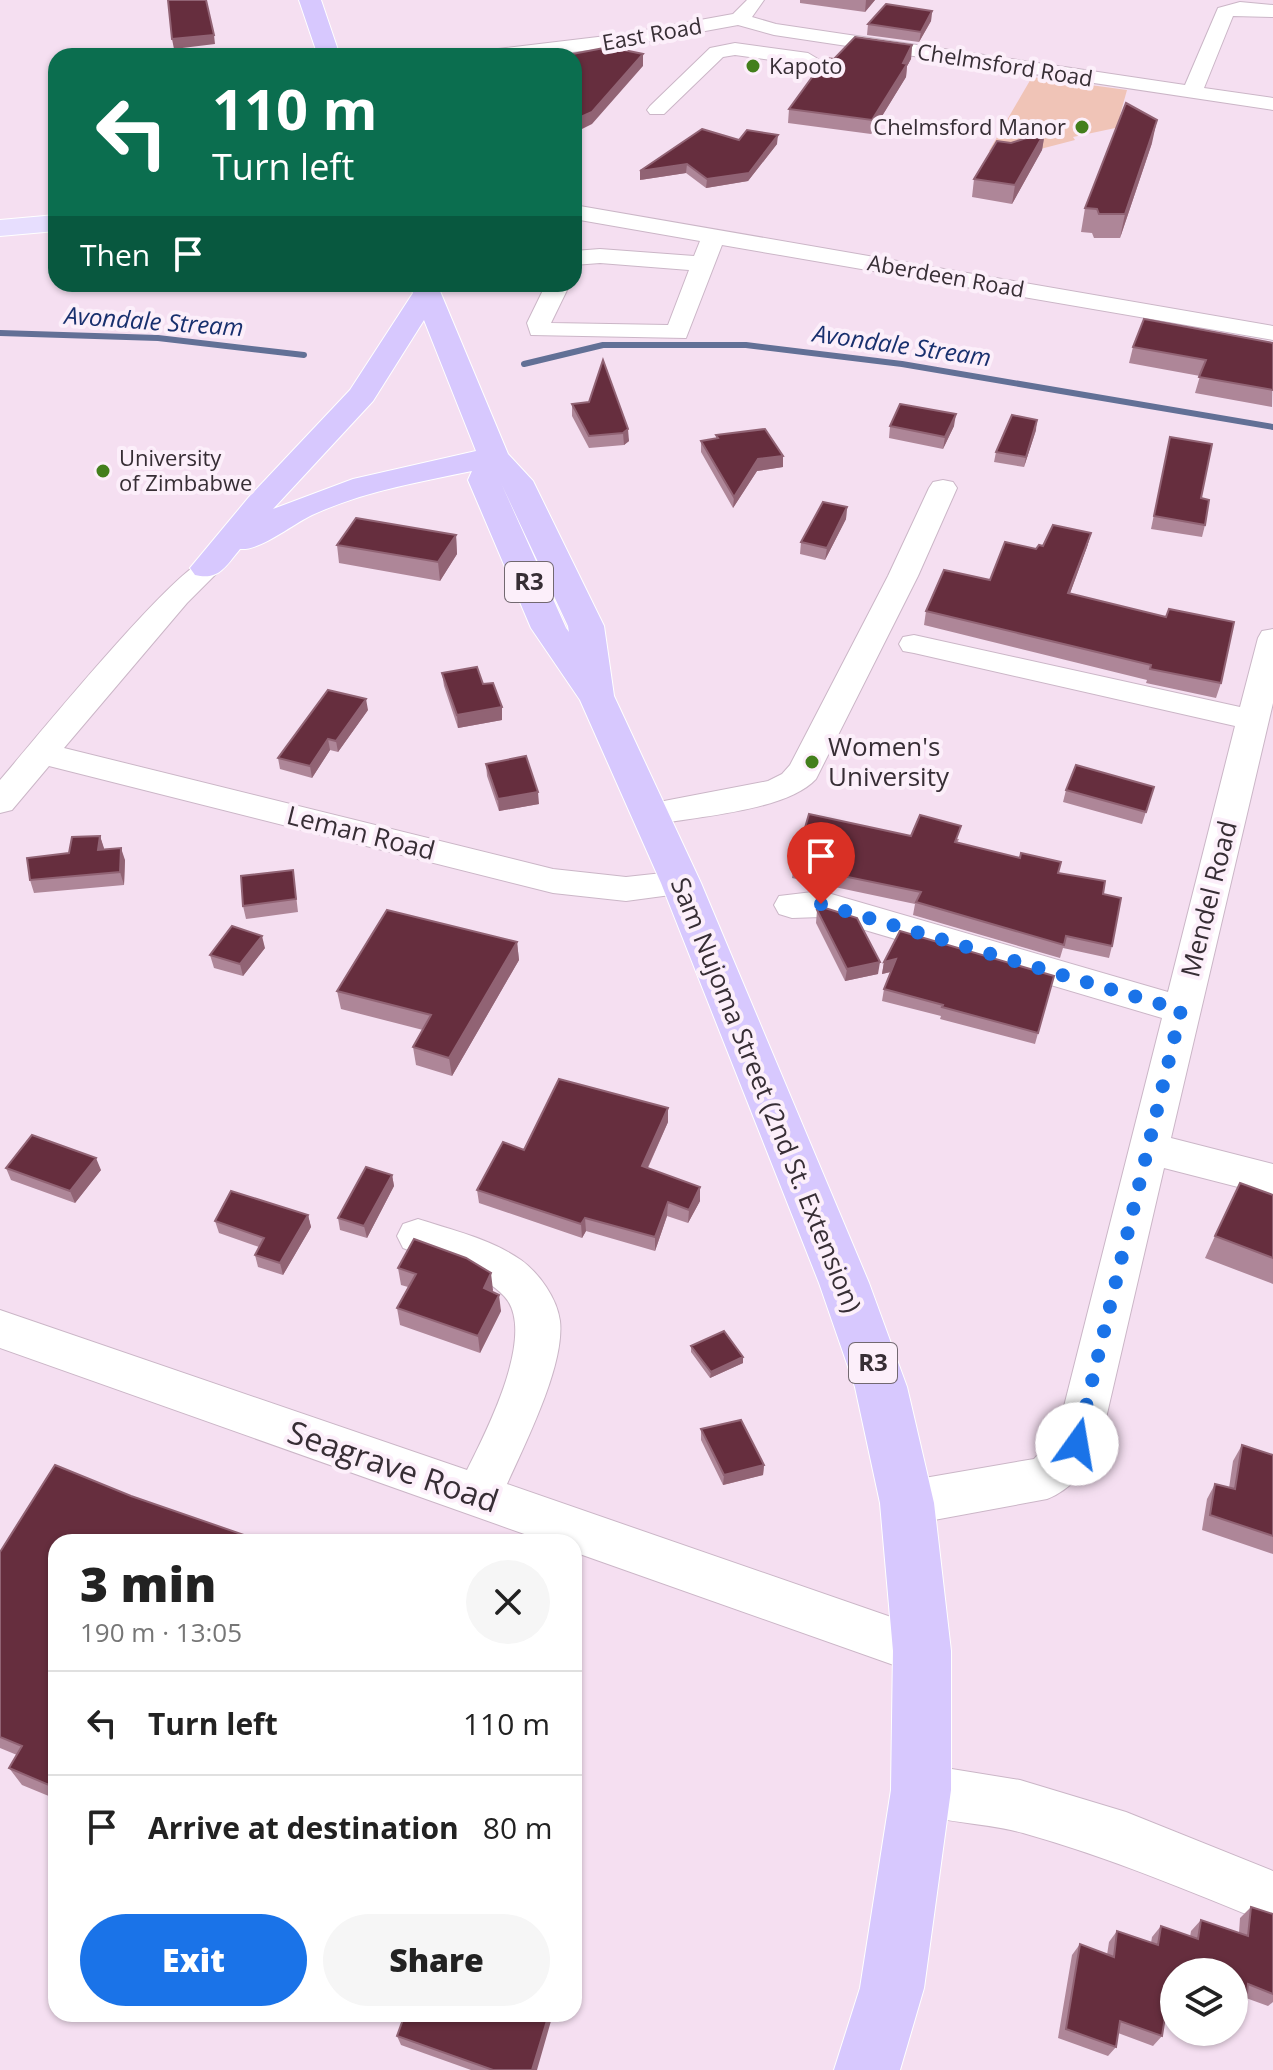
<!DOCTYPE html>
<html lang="en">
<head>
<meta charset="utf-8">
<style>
	:root { --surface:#fff; --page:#f6f6f6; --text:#222; --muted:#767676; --line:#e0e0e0; --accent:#1a73e8 }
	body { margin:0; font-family:"Open Sans",sans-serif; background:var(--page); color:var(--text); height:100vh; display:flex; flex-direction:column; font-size:30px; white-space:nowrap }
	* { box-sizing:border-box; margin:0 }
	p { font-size:26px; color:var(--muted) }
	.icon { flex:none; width:44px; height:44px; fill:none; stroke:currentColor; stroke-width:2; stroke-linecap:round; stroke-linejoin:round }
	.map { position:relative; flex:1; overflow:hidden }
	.side { position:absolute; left:48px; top:1534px; width:534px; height:488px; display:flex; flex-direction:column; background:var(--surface); border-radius:24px; box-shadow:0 2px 6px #0004 }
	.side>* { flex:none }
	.hud { position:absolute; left:48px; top:48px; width:534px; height:244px; border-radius:24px; box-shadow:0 2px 6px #0004; background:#0b6e4f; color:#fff; overflow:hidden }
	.tools { position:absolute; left:1160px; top:1958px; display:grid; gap:16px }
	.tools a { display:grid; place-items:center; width:88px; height:88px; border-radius:50%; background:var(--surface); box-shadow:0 2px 6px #0004; font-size:40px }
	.pin { position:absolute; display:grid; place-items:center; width:68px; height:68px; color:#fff; margin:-82px -34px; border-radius:50% 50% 50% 0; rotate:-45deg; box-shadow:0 0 8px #0007 }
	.pin .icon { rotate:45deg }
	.me { position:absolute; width:88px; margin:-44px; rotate:13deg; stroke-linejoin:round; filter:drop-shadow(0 0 6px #0008) }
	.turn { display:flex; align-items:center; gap:28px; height:168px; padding:0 32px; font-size:36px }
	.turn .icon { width:104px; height:104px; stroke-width:2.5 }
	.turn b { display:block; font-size:56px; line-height:68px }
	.then { display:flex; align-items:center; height:76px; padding:0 32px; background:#0003; gap:16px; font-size:30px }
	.round { display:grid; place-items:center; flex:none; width:84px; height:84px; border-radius:42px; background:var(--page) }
	.overview { display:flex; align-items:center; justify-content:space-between; height:136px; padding:0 32px }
	h1 { font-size:48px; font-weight:800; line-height:60px }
	.button { display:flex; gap:16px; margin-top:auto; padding:16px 32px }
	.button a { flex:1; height:92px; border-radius:48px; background:var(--accent); color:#fff; font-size:32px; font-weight:800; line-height:92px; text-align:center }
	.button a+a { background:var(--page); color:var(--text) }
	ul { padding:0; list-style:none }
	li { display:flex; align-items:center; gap:24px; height:104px; padding:0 32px; border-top:2px solid var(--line) }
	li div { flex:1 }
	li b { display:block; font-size:30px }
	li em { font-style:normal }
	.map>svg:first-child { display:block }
	.green { fill:#f0c4b7 }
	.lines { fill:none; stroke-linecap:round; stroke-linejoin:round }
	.stream { stroke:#627096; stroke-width:6 }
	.minor-casing { stroke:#cbb6c7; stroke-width:2 }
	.major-casing { stroke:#fff; stroke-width:2 }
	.highway-casing { stroke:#fff; stroke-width:2 }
	.minor { fill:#fff; fill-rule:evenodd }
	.major { fill:#e7defe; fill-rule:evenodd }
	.highway { fill:#d7c8fe; fill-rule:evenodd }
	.wall { fill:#ae8698 }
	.shaded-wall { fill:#916374 }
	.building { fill:#662e3e; stroke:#916374; stroke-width:2 }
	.route { stroke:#1a73e8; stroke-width:14; stroke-dasharray:0 25.2 }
	.poi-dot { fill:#437f1c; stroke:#fceffa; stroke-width:3 }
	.labels { text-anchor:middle; stroke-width:8; stroke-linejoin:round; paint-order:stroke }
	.far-street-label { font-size:22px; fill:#372e35; stroke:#fceffa }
	.far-poi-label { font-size:22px; fill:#372e35; stroke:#fceffa; text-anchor:start }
	.far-water-label { font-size:24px; font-style:italic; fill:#18306e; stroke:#fceffa }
	.shield { fill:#fceffa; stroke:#726870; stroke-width:2 }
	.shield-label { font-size:24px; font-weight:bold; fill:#372e35 }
	.poi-label { font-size:26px; fill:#372e35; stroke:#fceffa; text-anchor:start }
	.street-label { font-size:26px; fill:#372e35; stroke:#fceffa }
	.near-street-label { font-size:32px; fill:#372e35; stroke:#fceffa }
</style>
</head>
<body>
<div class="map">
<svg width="1273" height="2070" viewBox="0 0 1273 2070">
	<rect width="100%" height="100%" fill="#f5dff1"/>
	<!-- green -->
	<path class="green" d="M1032,77L1127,90L1120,115L1125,117L1120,127L1073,137L1075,140L1025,153L989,151Z"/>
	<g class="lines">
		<!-- stream -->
		<path class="stream" d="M0,333L158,338L304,355
			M524,364L603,345H746L902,364L1273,427"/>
		<!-- minor casing -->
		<g class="minor-casing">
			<path id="minor" d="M747,0H764L752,17L776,24L1185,85L1218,8L1240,2L1273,5V17L1233,16L1204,88L1273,98V110L774,35L738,25L623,46L539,56H480L490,50L623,34L733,14Z
				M735,43L808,53L818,59L808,65L735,55L723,57L664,114H650L647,110L650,106L710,48Z
				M574,205L1273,326V340L722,245L686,338L531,335L527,323L546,284H570L551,323L668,325L689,270L600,263L574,265V251L600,249L694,256L700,241L574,219Z
				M943,480L953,482L957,488L918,576L816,779C787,811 694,817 650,825L638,822L633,814L638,806L768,781L782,774L790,765L888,576L929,488L933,482Z
				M207,559L217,562L222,568L187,603L64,748L553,869L626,877L681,871L693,874L699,883L693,892L626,901L553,893L49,766L12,810L0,813V780C32,743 174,568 207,559Z
				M1273,629V703L1171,1138L1273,1164V1196L1164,1168L1100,1444C1089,1467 1071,1490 1047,1499L907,1525L890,1518L884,1503L890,1488L907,1481L1034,1459L1057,1434L1162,1018L821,917L792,918L779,914L774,905L779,896L821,891L1168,992L1235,726L914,653L903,651L899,644L903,637L914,635L1240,707L1258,638L1262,631Z
				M418,1219C452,1230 491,1239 521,1260C539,1273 557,1298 560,1321C565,1365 525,1444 507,1484L940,1634L947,1651L940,1668L922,1675L574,1552V1542H547L0,1348V1310L467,1470C486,1432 538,1332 504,1296C478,1269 437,1261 403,1248L397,1236L403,1224Z
				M921,1764L1020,1780L1126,1812L1273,1871V1925C1191,1892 1109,1857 1023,1833C984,1822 941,1824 903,1808L895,1790L903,1772Z"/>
		</g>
		<!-- major casing -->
		<g class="major-casing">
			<path id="major" d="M56,215V231L0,236V220Z"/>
		</g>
		<!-- highway casing -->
		<g class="highway-casing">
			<path id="highway" d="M299,0H321L340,56H318Z
				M409,284H437L508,454L533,481L604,626L614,696L701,883L869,1283L907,1387L934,1503L951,1651V1790L924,1988L900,2070H834L860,1988L891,1790L893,1651L880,1503L855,1387L819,1283L661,883L580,700L531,628L468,480L472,471C418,482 362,492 312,515C293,524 260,551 240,549C226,566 219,581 195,575L190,568L249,497L350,390L413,293ZM424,320L476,451L353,479L273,509L373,401ZM501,483L568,626L569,632L566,628Z"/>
		</g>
		<!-- minor -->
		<use href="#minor" class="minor"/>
		<!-- major -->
		<use href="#major" class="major"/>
		<!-- highway -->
		<use href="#highway" class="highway"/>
	</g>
	<!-- wall -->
	<path class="wall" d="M800,0H875L865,12L800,3Z
		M932,11L931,21L919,42L867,35L868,24Z
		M912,45L911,59L907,66L906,77L871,134L788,123L789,109L834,59Z
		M1045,132L1042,150L1012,204L972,197L974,179L1011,143Z
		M739,140L777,144L748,181L706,188L686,173L640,180Z
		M1152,143L1120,238H1094L1092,233L1081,232L1085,208Z
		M1273,343L1272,407L1195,393L1200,376L1129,363L1133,347Z
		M603,360L629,441L624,445L589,448L572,416V404L589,402Z
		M890,426H954L943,449L889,438Z
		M1036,430L1024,467L994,462L996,452Z
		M716,435L783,456V467L757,471L733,508L701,452V441L716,439Z
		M1170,437L1201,498L1205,525L1202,537L1151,529Z
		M847,507L846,519L825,560L800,554L801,542Z
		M1091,533L1087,547L1070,593L1221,683L1216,698L1146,683L1147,680L924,625L926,611L990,580L1036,549L1043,546Z
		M456,535L457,554L440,581L339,563L337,545Z
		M442,673L483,684L502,720L458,728L444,686Z
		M368,710L338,752L330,750L312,778L280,769L278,758Z
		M486,764L539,804L499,811L487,776Z
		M1154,787L1142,824L1063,802L1066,790Z
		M100,836L104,850L125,860L124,885L34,893L30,880Z
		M911,836L959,839L957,843L1058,873L1103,894L1112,946L1109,958L1063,948L1060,958L913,915L915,904L792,878L794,866Z
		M293,870L298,912L246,919L243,906Z
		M817,910L878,974L845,981L816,923Z
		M517,942L519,960L452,1076L416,1065L413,1047L423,1030L341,1009L337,991Z
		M265,948L243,976L214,968L210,955Z
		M884,962L1054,976L1035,1044L940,1019L941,1016L882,1001L884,989L891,972L882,974Z
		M668,1122L648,1168L700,1187V1201L688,1223L667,1216L655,1251L586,1231L582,1238L479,1203L477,1190L524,1150Z
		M6,1168L101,1170L75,1203L11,1180Z
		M392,1175L394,1186L367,1238L340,1230L338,1218Z
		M1273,1195V1284L1205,1258L1215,1236Z
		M308,1215L311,1227L283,1275L258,1267L255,1255L259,1247L219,1233L215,1221Z
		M398,1268L493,1290L492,1292L501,1311L480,1353L400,1325L397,1308L408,1287L401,1285Z
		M691,1346L743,1363L710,1378L691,1352Z
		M701,1429L764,1465L763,1475L723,1485L701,1440Z
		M1242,1445L1273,1455V1554L1202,1530L1207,1499L1215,1484L1229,1488L1233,1461Z
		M131,1496L247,1536L250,1542H56V1799L22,1785L9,1768L17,1755L0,1748V1552Z
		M1251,1907L1273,1914V2002L1268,2006L1246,1998L1245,2011L1234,2020V1972H1174V2019L1165,2016L1162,2036L1153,2046L1118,2033L1116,2047L1108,2056L1058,2038L1072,1955L1080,1944L1107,1955L1109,1942L1117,1931L1151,1943L1152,1937L1161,1926L1190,1937L1191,1931L1201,1920L1239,1933L1240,1918Z
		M397,2036L537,2070H471L401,2045Z"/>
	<!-- shaded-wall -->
	<path class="shaded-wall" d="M866,0H875L865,12Z
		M932,11L931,21L919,42L921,32Z
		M214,35L215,44L174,49L172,39Z
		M912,45L911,59L907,66L906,77L871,134L872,120Z
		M643,54V66L592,124L574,133V120Z
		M1157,120L1152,143L1120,238L1125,214Z
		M1045,132L1042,150L1012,204L1015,185Z
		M778,135L777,144L748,181L706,188L707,179Z
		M687,164L686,173L640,180V171Z
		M956,414L954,426L943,449L945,437Z
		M1037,420L1036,430L1024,467L1026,457Z
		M628,429L629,441L624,445L623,433Z
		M783,456V467L757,471L733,508L734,497L758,459Z
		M847,507L846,519L825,560L827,548Z
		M1091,533L1087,547L1065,607L1068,593Z
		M456,535L457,554L440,581L438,562Z
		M366,699L368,710L338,752L336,741Z
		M502,707V720L458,728L457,715Z
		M328,739L330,750L312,778L310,766Z
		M538,792L539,804L499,811L498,799Z
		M100,836L104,848L102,863L98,850Z
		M121,848L125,860L124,885L120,872Z
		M262,936L265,948L243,976L240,964Z
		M517,942L519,960L452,1076L449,1058Z
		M896,959L894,971L882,974L884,962Z
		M880,962L878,974L845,981L847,969Z
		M668,1108V1122L642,1180V1166Z
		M96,1158L101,1170L75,1203L70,1191Z
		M392,1175L394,1186L367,1238L364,1226Z
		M700,1187V1201L688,1223L689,1210Z
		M668,1202L667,1216L655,1251V1237Z
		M308,1215L311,1227L283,1275L280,1263Z
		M585,1218L586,1231L582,1238L581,1224Z
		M491,1273L493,1290L486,1305L484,1288Z
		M499,1295L501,1311L480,1353L478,1336Z
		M743,1357V1363L710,1378L711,1372Z
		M764,1465L763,1475L723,1485L724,1475Z
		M549,2014H553L537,2070H532Z"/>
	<!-- building -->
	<path class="building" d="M168,0H206L214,35L172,39Z
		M886,4L932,11L921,32L868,24Z
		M855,37L912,45L903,63L907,64L872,120L789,109L826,58L834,59Z
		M609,47L643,54L592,112L574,120V79L578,75L574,70V56H562Z
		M1126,103L1157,120L1125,214H1099L1097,209L1085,208Z
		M702,129L739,140L747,130L778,135L749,173L707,179L687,164L640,171Z
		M1045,132L1015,185L974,179L997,141L1011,143Z
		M1144,319L1273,343V390L1199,377L1206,360L1133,347Z
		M603,360L628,429L623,433L589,436L572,404L589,402Z
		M900,404L956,414L945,437L890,426Z
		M1012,415L1037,420L1026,457L996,452Z
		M765,429L783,456L758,459L734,497L701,441L718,438L716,435Z
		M1170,437L1212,444L1201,498L1209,500L1205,525L1154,516Z
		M823,502L847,507L827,548L801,542Z
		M356,518L456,535L438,562L337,545Z
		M1053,525L1091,533L1068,593L1166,617L1169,609L1234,622L1221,683L1150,669L1151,665L926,611L944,570L990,580L1005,542L1036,549L1039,545L1043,546Z
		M477,667L483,684L493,683L502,707L457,715L442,673Z
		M328,690L366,699L336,741L328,739L310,766L278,758Z
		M526,756L538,792L498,799L486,764Z
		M1076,765L1154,787L1146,812L1066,790Z
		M809,814L911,836L920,815L961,826L955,842L1020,858L1021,853L1061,862L1058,873L1105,881L1103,894L1121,898L1112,946L1066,936L1064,945L916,902L921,892L794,866Z
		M100,836L98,850L121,848L120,872L30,880L27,858L69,853L72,837Z
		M293,870L296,899L243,906L241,876Z
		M825,908L857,918L880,962L847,969L817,910Z
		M387,910L517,942L449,1058L413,1047L431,1015L337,991Z
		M232,926L262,936L240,964L210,955Z
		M900,931L1054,976L1038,1033L942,1007L943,1005L884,989L896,959L884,962Z
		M559,1079L668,1108L642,1166L700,1187L689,1210L668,1202L655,1237L585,1218L581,1224L477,1190L503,1142L524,1150Z
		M32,1135L96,1158L70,1191L6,1168Z
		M366,1167L392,1175L364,1226L338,1218Z
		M1240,1183L1273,1195V1258L1215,1236Z
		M231,1191L308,1215L280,1263L255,1255L264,1238L215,1221Z
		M414,1239L466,1258L491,1273L484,1288L499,1295L478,1336L397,1308L416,1274L398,1268Z
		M724,1331L743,1357L711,1372L691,1346Z
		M741,1420L764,1465L724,1475L701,1429Z
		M1242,1445L1273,1455V1536L1210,1515L1215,1484L1235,1489Z
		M55,1465L131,1496L247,1536L244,1542H56V1788L9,1768L22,1746L0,1737V1552Z
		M1251,1907L1273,1914V1994L1248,1984L1245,2011L1234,2007V1972H1174V2006L1167,2004L1162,2036L1120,2021L1116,2047L1066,2029L1080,1944L1114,1957L1117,1931L1158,1945L1161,1926L1198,1939L1201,1920L1248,1936Z
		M405,2014H549L532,2070H493L397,2036Z"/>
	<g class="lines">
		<!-- route -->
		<path class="route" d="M821,904L1181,1010L1077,1444"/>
	</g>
	<!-- markers -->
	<g class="poi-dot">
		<circle cx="753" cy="66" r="8"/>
		<circle cx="1082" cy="127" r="8"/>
		<circle cx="103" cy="471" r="8"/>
		<circle cx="812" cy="762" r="8"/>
	</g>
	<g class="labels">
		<!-- far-street labels -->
		<g class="far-street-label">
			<text transform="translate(652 34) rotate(-10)" y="8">East Road</text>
			<text transform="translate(1005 65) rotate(9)" y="8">Chelmsford Road</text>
			<text transform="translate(946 276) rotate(10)" y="8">Aberdeen Road</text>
		</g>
		<!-- far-poi labels -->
		<g class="far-poi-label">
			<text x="769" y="74">Kapoto</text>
			<text x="1066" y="135" text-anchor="end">Chelmsford Manor</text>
			<text x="119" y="466">University<tspan x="119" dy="25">of Zimbabwe</tspan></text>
		</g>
		<!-- far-water labels -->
		<g class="far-water-label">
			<text transform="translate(154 322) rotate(4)" y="8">Avondale Stream</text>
			<text transform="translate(902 346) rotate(8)" y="8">Avondale Stream</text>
		</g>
		<!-- shield labels -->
		<g class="shield">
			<rect x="505" y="562" width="48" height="40" rx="6"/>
			<rect x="849" y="1343" width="48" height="40" rx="6"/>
		</g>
		<g class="shield-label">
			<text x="529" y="590">R3</text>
			<text x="873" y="1371">R3</text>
		</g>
		<!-- poi labels -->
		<g class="poi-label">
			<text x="828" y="756">Women's<tspan x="828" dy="30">University</tspan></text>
		</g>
		<!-- street labels -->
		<g class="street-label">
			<text transform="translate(361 833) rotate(14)" y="9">Leman Road</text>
			<text transform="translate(1209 899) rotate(-76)" y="9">Mendel Road</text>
			<text transform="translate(766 1095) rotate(68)" y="9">Sam Nujoma Street (2nd St. Extension)</text>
		</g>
		<!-- near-street labels -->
		<g class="near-street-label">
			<text transform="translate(393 1467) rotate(19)" y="11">Seagrave Road</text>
		</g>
	</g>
</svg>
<div class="tools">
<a><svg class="icon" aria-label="layers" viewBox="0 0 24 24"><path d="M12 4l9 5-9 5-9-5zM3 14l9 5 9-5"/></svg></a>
</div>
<div class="pin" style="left:821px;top:904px;background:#d93025"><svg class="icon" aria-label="arrive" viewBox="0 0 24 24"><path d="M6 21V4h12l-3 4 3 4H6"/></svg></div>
<svg class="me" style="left:1077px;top:1444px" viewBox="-20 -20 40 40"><circle r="19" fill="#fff"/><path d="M0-13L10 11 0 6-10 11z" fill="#1a73e8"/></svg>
<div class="hud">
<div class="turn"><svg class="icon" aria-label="left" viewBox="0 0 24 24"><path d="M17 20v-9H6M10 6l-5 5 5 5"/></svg><div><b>110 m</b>Turn left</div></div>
<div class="then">Then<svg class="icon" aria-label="arrive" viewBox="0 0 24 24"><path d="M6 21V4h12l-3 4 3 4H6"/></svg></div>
</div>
<section class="side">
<div class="overview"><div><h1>3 min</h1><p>190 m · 13:05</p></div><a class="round"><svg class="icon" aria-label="close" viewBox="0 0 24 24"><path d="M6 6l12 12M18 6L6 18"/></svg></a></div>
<ul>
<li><svg class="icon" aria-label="left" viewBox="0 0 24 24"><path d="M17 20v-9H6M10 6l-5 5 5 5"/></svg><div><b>Turn left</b></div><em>110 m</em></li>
<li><svg class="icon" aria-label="arrive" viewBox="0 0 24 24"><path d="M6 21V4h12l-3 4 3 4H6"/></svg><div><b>Arrive at destination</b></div><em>80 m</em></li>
</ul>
<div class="button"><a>Exit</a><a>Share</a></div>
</section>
</div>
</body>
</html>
